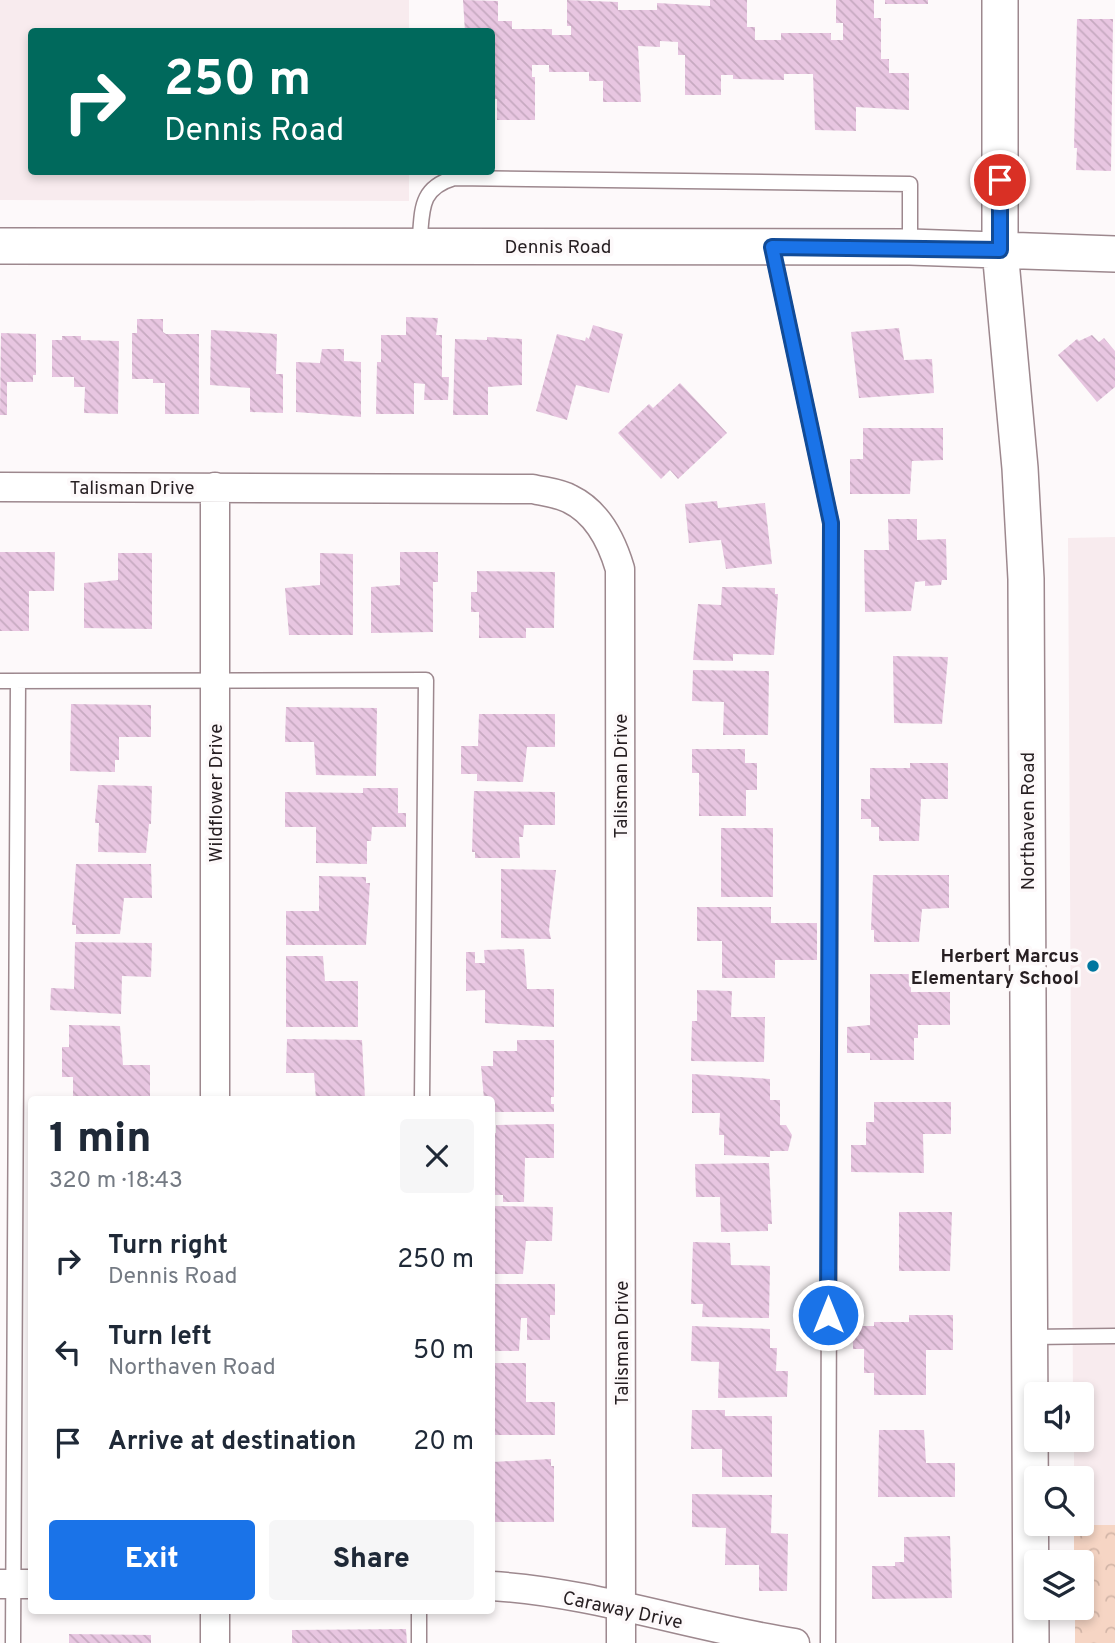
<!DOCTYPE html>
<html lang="en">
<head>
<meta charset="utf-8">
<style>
	:root { --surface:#fff; --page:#f6f6f7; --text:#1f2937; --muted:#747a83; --accent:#1a73e8 }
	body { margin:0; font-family:Overpass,sans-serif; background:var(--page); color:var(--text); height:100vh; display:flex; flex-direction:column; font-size:26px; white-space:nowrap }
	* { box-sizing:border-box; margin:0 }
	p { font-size:23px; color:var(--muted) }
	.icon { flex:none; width:38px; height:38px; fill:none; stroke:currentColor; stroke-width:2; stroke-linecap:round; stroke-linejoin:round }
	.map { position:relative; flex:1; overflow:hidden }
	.side { position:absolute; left:28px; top:1096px; width:467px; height:518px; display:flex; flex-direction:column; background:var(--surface); border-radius:7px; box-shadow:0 4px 10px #0003 }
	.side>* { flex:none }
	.top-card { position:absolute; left:28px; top:28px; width:467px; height:147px; border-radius:7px; box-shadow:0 4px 10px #0003; background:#00695c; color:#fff; overflow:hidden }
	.fabs { position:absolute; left:1024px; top:1382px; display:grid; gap:14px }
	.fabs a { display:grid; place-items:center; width:70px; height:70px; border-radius:7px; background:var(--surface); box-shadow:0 4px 10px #0003; font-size:35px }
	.pin { position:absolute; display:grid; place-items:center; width:60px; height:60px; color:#fff; margin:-30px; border:4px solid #fff; border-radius:50%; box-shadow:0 2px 7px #0007 }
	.me { position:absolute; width:77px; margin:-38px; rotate:0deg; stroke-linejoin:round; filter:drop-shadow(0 0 5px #0008) }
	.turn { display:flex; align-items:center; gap:24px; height:147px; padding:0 21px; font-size:32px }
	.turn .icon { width:91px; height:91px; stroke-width:2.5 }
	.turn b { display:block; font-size:49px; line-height:60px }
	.round { display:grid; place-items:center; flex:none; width:74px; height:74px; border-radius:7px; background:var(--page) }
	.headline { display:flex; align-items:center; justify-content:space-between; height:119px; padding:0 21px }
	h1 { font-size:42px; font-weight:800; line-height:52px }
	.primary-button { display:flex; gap:14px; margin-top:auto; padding:14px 21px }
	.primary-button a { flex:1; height:80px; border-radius:7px; background:var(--accent); color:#fff; font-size:28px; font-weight:800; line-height:80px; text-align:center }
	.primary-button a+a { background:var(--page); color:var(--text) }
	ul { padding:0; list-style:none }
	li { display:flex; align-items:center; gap:21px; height:91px; padding:0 21px }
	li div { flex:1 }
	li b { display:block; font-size:26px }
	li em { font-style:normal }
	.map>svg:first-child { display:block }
	.built { fill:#f8ebee }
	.park { fill:url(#park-crowns) }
	.building { fill:url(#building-back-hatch) }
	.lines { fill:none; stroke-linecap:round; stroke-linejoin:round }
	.service-casing { stroke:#9d888e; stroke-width:17 }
	.minor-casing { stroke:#9d888e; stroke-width:31 }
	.tertiary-casing { stroke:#9d888e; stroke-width:38 }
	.service { stroke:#fff; stroke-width:14 }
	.minor { stroke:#fff; stroke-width:28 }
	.tertiary { stroke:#fff; stroke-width:35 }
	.route-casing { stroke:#114b97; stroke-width:18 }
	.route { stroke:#1a73e8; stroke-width:12 }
	.poi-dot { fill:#00769f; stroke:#fdf9fa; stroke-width:2.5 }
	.labels { text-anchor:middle; stroke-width:7; stroke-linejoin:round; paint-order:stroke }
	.street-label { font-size:19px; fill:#271f22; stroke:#fdf9fa }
	.poi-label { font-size:19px; font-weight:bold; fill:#271f22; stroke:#fdf9fa; text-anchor:end }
</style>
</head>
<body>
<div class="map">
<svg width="1115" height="1643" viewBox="0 0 1115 1643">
	<defs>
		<pattern id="park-crowns" width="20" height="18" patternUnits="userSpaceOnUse" patternTransform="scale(1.75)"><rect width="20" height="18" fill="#f6d5c4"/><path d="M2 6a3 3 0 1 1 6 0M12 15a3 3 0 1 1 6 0" fill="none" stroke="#d3b6a8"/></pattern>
		<pattern id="building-back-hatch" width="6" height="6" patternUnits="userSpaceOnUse" patternTransform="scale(1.75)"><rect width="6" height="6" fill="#e8c6e1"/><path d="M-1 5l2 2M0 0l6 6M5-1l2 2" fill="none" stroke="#c7aac1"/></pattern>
	</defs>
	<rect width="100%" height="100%" fill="#fdf9fa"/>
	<!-- built -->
	<path class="built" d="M0,0H409V31L32,32V172H409V201L0,200Z
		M1115,537V1525H1074L1082,1524V1479H1074V1440H1082V1395H1073L1068,538Z"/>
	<!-- park -->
	<path class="park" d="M1074,1525H1115V1643H1075V1608H1082V1563H1074Z"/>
	<!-- building -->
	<path class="building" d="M463,0L498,1V21H512V29H552V35H571V26H567V0L618,2V10H657V3L710,6V0H747V27H755V40H781V33H831V40H843V23H836V0H874V18H881V59H889V73H909V110L856,107V131L815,130L813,74H784V80L733,79V75H721V95H685V55H678V42L660,41V47L638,46L641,102H603V81H589V72H549V65H532V77H535V120H497V99H492V32H465Z
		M885,0H928V4H885Z
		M1077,19H1113L1111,171L1076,170L1077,148H1074Z
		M406,317L438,318L436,335H442V377H449L448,400H424L425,384L414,383V414H376L377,362H381V335H406Z
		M137,319H163V332L166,334H199V414H165V383H153V379H132V333H137Z
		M593,325L623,334L609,393L576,385L567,420L536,411L557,334L585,341L586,337L589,339Z
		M899,328L904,360L932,359L934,393L859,398L851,332Z
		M211,330L277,334L276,374H283V413L250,412V388L210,385Z
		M1,333L36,334V375H33V382H7V415H0Z
		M1092,335L1099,342L1104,338L1115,351V387L1097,402L1058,355L1077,339L1079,341Z
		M62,336H81V340L119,341L118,414L84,413L85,387H74V377H52V340H62Z
		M487,337L522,339V385L488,387V415H453L455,339L487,340Z
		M322,349H344V361L361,362V417L296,412V362L320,363Z
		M680,383L727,433L678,479L670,470L661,479L618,433L649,404L653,408Z
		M863,428H943V460L912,461L910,494H850V459H863Z
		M717,501L718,508L765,503L772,564L726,569L721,540L689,543L685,504Z
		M888,519H917V540L946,539L947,580H942L941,585L925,586V581L915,582L911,611L865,612L864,550H889Z
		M0,552H55L54,591H29V631H0Z
		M400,552H438V582H433V632L371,633V587L400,585Z
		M118,553H152V629L84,628V583L118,580Z
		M320,553L353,554V635H289L285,588L320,585Z
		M477,571L555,572L554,628H526V638H479V612H471V592H477Z
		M722,587L775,588V594H778L774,655L733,654V661L693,660L698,604L721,605Z
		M893,656L948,657L942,724L894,723Z
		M693,670L769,671L768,735H723L724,702L692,701Z
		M71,704L151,705V737H119V760H115V772L70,771Z
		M286,707L377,708L376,776L316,775L314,742H285Z
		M479,714H555V747H527L523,782L477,781V774H461V746H478Z
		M692,749H745V763H757V790H746V816H699V773H692Z
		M910,763H948V799H921L919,841H879V827H871V819H861V799H870V768H910Z
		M98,785L152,786L151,824H149L146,853L98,852L99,823H95Z
		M363,788H398V813H406V827H372L371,841H367V864L316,863V827H285V792L363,793Z
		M474,791L555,792V825H524L523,837H519L520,858H475V852H472Z
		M721,828H773V897H721Z
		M76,864H151L152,898H124L120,934H76V925H72Z
		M501,869L556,870L549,930L551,939L501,938Z
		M873,875H949V908L922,909L919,942H874V930H871Z
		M319,876L366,877V883H370L366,945H286V911H319Z
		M697,907H771V923H817V960H775V978H722V941H697Z
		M75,942L152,943L151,977L122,976L121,1014L50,1010L51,988L74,989Z
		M524,949L527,989H554V1027L485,1023V990L466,991V952H475V963H485L484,950Z
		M286,956H323L325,981H358V1027H286Z
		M870,974H911V992H950V1025H918V1038H914V1060H870V1053H847V1027L870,1025Z
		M697,990L732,991L731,1017H765L764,1062L691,1061L692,1021H697Z
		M69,1025L120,1026L123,1065H150V1099H73V1077H62V1047H69Z
		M287,1039L362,1040L365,1099H316L314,1073H286Z
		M517,1040H554V1097H551V1104H554V1112H492V1099H484L481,1066H493V1051H517Z
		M692,1074L770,1079V1100H780V1125H786L792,1135L788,1151H770V1157L724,1155V1135H719L720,1113H692Z
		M874,1102H951V1134H923L924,1173L851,1172V1145H866V1122H874Z
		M554,1124V1158H525L524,1202H503V1195H492V1133H496V1125Z
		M769,1163L772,1224H768V1231L721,1232L720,1197H696L695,1164Z
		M492,1206L553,1207L552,1241H526L523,1274H492Z
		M899,1212H952L950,1271H899Z
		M693,1242L730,1243L731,1265L770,1266L769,1318L702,1317L703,1304H691Z
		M492,1284H555V1315H550V1340H527V1318H521L519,1351H492Z
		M909,1315H953V1350H926V1395H874V1373H864V1349H853V1326H874V1322H909Z
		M692,1326L770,1329V1348H777L776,1371H788L787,1397L718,1398L719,1362L691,1361Z
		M492,1363H526V1402H555V1435H495V1430H492Z
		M692,1410H725V1416H772V1477H722V1449H691Z
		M879,1430H924L926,1463H955V1497H878Z
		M551,1459V1466H554V1522H492V1462Z
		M692,1494L772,1495L771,1533L788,1534L787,1591H759V1565H725L726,1528L692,1527Z
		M950,1536L952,1598L872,1599V1566H895V1562H904V1537Z
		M406,1629L407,1643H292V1630Z
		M69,1634L151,1635V1643H69Z"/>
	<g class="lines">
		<!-- service casing -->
		<g class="service-casing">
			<path id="service" d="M419,246C423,213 417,189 454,178L910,184V247
				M772,247L831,523L828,1643
				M0,681L426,680L422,1099
				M1030,1337L1115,1336
				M13,1643L18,681
				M419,1643V1610"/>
		</g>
		<!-- minor casing -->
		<g class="minor-casing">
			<path id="minor" d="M0,487L533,489C545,492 559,493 570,499C597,512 612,542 620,569L621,1643
				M215,487V1099
				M0,1584H32
				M492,1586C594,1592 694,1628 795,1643
				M215,1643V1610"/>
		</g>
		<!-- tertiary casing -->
		<g class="tertiary-casing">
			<path id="tertiary" d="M1000,0V250L1020,468L1026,579L1031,1643
				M0,246L910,247L1115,254"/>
		</g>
		<!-- service -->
		<use href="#service" class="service"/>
		<!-- minor -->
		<use href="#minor" class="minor"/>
		<!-- tertiary -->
		<use href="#tertiary" class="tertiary"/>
	</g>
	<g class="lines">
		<!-- route casing -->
		<g class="route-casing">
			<path id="route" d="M828,1315L831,523L772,247L1000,250V180"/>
		</g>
		<!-- route -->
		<use href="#route" class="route"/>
	</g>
	<!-- markers -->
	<circle class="poi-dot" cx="1093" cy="966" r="7"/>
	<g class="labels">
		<!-- street labels -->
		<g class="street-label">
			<text x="558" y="253">Dennis Road</text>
			<text x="132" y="494">Talisman Drive</text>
			<text transform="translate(620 776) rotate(-90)" y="7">Talisman Drive</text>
			<text transform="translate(215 793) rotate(-90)" y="7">Wildflower Drive</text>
			<text transform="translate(1027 821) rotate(-90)" y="7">Northaven Road</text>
			<text transform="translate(621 1343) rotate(-90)" y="7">Talisman Drive</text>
			<text transform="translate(623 1609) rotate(12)" y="7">Caraway Drive</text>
		</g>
		<!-- poi labels -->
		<g class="poi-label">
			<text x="1079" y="962">Herbert Marcus<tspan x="1079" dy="22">Elementary School</tspan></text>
		</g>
	</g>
</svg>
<div class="fabs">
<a><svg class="icon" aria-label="sound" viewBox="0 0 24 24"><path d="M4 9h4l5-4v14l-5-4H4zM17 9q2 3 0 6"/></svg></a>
<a><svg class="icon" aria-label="search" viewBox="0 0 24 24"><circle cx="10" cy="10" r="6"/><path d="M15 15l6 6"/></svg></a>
<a><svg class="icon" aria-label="layers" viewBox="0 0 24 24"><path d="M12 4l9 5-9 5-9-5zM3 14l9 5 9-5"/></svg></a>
</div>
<div class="pin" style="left:1000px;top:180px;background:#d93025"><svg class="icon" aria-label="arrive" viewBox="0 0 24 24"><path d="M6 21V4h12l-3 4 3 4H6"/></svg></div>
<svg class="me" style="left:828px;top:1315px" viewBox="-20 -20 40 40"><circle r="17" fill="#1a73e8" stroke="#fff" stroke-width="3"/><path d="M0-11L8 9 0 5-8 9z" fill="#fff"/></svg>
<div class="top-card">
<div class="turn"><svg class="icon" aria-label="right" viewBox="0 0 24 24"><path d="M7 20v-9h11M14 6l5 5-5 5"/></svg><div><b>250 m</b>Dennis Road</div></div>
</div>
<section class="side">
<div class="headline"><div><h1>1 min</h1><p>320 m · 18:43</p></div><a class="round"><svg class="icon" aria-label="close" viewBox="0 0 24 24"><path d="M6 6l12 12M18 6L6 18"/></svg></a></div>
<ul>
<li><svg class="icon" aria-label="right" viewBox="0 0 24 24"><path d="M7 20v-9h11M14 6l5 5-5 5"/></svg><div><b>Turn right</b><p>Dennis Road</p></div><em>250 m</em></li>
<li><svg class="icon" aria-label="left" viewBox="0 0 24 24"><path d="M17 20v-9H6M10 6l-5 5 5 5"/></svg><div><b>Turn left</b><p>Northaven Road</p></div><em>50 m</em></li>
<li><svg class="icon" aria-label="arrive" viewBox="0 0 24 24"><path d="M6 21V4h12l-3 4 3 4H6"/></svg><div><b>Arrive at destination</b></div><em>20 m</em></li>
</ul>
<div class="primary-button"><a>Exit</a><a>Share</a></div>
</section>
</div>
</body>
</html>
